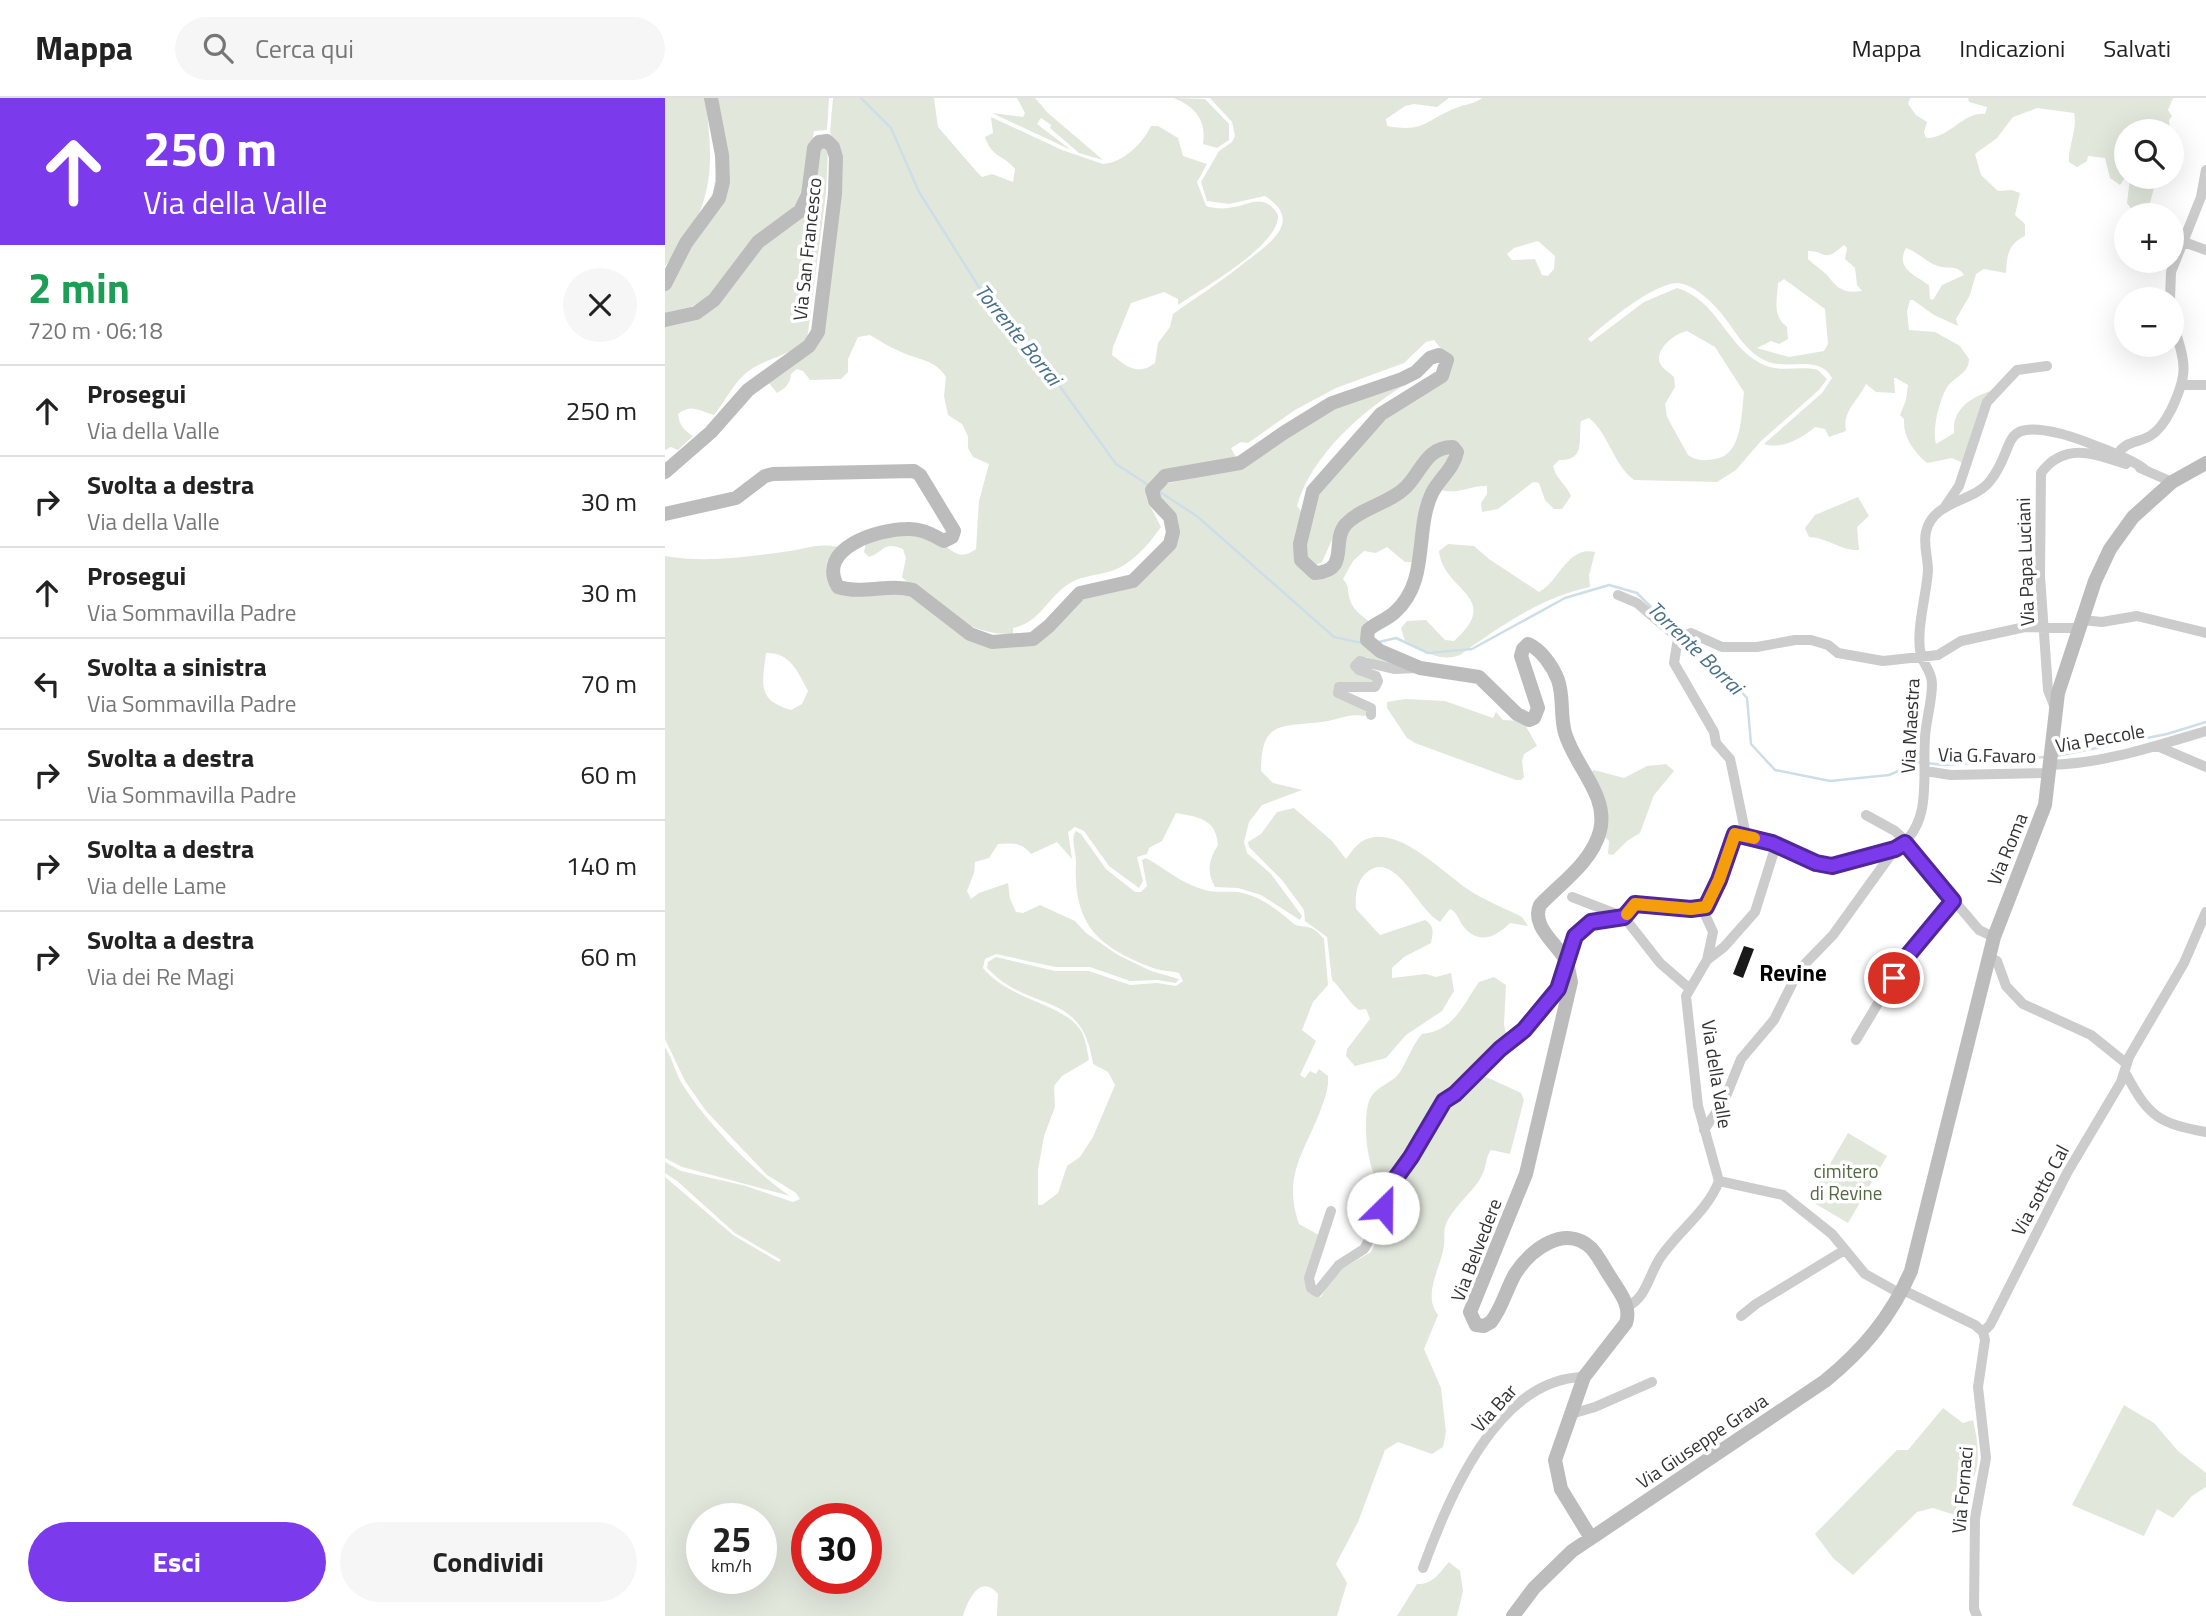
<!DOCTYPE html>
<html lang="it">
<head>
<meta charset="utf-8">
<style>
	:root { --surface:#fff; --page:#f6f6f6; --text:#222; --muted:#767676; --line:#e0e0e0; --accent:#7c3aed }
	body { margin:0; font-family:"Titillium Web",sans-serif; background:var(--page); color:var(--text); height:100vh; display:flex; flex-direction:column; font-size:26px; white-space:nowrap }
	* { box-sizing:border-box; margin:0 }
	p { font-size:23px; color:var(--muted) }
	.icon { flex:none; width:38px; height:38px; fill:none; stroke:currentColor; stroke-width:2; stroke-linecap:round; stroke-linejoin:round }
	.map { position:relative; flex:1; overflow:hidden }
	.drawer { display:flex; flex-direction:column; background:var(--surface); width:665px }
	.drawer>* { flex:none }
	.guide { background:#7c3aed; color:#fff; overflow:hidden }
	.controls { position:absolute; left:1449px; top:21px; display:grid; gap:14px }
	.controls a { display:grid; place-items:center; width:70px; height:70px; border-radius:50%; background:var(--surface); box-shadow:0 7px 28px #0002; font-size:35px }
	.speed { position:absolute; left:21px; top:1405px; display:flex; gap:14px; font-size:35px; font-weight:700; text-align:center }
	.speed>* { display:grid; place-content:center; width:91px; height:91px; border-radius:50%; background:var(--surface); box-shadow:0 7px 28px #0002; line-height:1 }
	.speed small { font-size:18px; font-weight:400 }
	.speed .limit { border:10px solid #d22; background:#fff; color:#111 }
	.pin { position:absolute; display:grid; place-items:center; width:60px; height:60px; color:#fff; margin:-30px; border:4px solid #fff; border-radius:50%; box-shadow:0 2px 7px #0007 }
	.me { position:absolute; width:77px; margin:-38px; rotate:23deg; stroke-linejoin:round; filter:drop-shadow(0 0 5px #0008) }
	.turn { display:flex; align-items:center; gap:24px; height:147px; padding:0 28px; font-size:32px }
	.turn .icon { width:91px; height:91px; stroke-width:2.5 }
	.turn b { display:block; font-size:49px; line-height:60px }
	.round { display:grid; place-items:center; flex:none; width:74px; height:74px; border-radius:37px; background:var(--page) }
	.overview { display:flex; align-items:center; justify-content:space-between; height:119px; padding:0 28px }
	h1 { font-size:42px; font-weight:700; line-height:52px; color:#1e9e55 }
	.primary-button { display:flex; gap:14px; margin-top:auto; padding:14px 28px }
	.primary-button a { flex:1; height:80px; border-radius:42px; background:var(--accent); color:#fff; font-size:28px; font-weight:700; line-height:80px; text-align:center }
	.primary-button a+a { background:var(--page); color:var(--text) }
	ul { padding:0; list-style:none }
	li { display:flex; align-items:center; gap:21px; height:91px; padding:0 28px; border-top:2px solid var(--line) }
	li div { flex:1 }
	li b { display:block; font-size:26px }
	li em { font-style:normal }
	header { display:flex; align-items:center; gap:42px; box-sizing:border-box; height:98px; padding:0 35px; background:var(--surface); border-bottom:2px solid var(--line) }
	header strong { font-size:33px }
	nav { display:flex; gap:38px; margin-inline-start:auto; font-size:24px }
	.search { width:490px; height:63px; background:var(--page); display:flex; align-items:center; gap:18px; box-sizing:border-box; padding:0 24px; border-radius:38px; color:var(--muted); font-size:26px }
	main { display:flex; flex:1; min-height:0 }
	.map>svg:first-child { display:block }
	.green { fill:#e2e7dc; fill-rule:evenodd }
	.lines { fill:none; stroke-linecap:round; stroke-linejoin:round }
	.stream { stroke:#cedee7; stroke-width:2.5 }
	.building { fill:#191919 }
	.street { stroke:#ccc; stroke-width:10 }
	.secondary { stroke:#bcbcbc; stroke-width:14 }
	.route-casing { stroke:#51269a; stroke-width:18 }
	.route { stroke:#7c3aed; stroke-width:12 }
	.slow { stroke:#f59e0b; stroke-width:12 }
	.labels { text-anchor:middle; stroke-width:7; stroke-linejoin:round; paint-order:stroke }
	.street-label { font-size:19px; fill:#323232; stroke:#fff }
	.park-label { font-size:19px; fill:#556844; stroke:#fff }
	.water-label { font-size:21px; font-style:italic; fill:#49708a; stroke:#fff }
	.quarter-label { font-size:23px; font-weight:bold; fill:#000; stroke:#fff }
</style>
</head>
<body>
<header>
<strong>Mappa</strong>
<div class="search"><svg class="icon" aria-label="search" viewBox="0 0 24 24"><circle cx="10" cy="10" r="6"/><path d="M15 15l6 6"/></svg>Cerca qui</div>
<nav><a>Mappa</a><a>Indicazioni</a><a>Salvati</a></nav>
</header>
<main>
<section class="drawer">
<div class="guide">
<div class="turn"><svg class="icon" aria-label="ahead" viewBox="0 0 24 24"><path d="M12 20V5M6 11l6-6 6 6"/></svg><div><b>250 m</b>Via della Valle</div></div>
</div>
<div class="overview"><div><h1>2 min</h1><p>720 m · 06:18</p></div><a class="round"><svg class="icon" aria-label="close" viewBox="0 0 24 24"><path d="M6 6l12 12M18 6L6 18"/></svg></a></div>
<ul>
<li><svg class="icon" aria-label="ahead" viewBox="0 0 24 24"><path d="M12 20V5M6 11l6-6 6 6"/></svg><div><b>Prosegui</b><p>Via della Valle</p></div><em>250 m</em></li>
<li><svg class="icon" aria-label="right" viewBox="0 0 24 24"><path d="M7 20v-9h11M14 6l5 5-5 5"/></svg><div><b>Svolta a destra</b><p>Via della Valle</p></div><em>30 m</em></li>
<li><svg class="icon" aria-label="ahead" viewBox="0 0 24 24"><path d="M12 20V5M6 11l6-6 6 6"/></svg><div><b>Prosegui</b><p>Via Sommavilla Padre</p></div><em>30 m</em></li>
<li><svg class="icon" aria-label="left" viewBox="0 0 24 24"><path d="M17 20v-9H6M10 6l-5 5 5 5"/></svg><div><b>Svolta a sinistra</b><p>Via Sommavilla Padre</p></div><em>70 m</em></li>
<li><svg class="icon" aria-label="right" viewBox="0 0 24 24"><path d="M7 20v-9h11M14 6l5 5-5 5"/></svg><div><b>Svolta a destra</b><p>Via Sommavilla Padre</p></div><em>60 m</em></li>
<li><svg class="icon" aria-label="right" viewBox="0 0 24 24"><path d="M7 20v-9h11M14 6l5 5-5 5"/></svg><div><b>Svolta a destra</b><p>Via delle Lame</p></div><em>140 m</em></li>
<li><svg class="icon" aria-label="right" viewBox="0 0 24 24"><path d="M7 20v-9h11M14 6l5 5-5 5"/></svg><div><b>Svolta a destra</b><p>Via dei Re Magi</p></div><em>60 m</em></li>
</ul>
<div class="primary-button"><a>Esci</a><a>Condividi</a></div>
</section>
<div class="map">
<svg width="1541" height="1518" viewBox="0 0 1541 1518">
	<rect width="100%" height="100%" fill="#fff"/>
	<!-- green -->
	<path class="green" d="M0,0H40C50,71 49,111 0,168Z
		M45,0H164L162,32L149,33L139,92L127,112L43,199L26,209L0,215V190L45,105C56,71 49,35 45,0Z
		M168,0H269L273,29L312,74L317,79L327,76L348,84L350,71C339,57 327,60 320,39L328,35L326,19L397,52L438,66C458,65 478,45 486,28H493L513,40L518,58L542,66L532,84L541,108C548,110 556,111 563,110C584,108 599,93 613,117C615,147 538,190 513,207V201L499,194L466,205L448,249L447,257C462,269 473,278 490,265L493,245L505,229L508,216C530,200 553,186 574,169C597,150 643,126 600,98L564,106L542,103L536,84L554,53L567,44L570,38L567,24L545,0H784L772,9L749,6L740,8L721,21L722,28C760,35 760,22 791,10C800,6 810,6 817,0H1245L1243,6L1251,17L1262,24L1259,34L1261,40C1284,41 1299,13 1320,16L1322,9L1304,4L1303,0H1508L1503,12L1507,18L1504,22L1505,33H1461V78L1455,87L1445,80L1440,60L1423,58L1422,63L1412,69L1404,64C1403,48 1413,30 1409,15L1372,10L1348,19L1332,40L1310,56L1316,77L1333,93L1347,92L1355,95L1350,117L1360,126V138C1343,146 1342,157 1341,175L1319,171L1311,176L1305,197L1291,221L1293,228L1269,217L1248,202H1245L1242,213L1244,232L1270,234L1295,248L1304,261C1304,277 1287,279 1281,291C1274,304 1267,332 1271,346L1289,335C1287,310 1307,299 1328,292L1300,366L1287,360L1262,365C1248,353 1238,339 1239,321L1235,317L1241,302L1243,287L1231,280H1229L1230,295L1211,294L1201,286C1193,303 1177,313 1181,333L1164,339L1160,331L1150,329C1138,340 1115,352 1099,346L1157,295L1167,280C1153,255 1122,274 1099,262C1079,252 1070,232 1056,215C1047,204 1028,186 1013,185C990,184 939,226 923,241L926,244L979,204L1012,190C1052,202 1061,247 1095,265C1115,276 1133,267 1153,272L1162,281L1154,292L1096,343L1071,372L1052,384L969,382C948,366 944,336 924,320L916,323C913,342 921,363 894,362L888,368C891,381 901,386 906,398L897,411H889L880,402L874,385L868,384L833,411L817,414L816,405L822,396V388C803,387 792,399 770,390L790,365L786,347L671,433L657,464L649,468L640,466L643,414L673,360L768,280L782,258L769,242L761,244L739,265L671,290L630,312L583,345L576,344L566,350L572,361L492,377L481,392L482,402L496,429C484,446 465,469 443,474C429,478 414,478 402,487C381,502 374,525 348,530V536C307,537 284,517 255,492C249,487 242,485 237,479L241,460L238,451C218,442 218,455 204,459L199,454L201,445C213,442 233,432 245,434C254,435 269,441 277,446C290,455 296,462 311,451L314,403L324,366L308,359L303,350V338L297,326L283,317L279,298L281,279C270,261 252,262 234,253C224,249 214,242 205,237L193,239L183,261V274L176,281L145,282L138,273L132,271L126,276C125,287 120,290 112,295L95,274L105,271L148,245L169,43L165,34ZM873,143L890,158L889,171L883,178L877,177L870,161L847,162L842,156L849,150ZM1179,147L1182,150L1180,161L1190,170L1192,187L1197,193C1176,196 1172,189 1162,177C1156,171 1149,167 1143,161V153C1163,153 1157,166 1179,147ZM1241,150C1253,154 1262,165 1273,168C1284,172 1292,166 1299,177L1277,187L1268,202L1265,201L1264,187C1250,177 1230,170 1241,150ZM1119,181L1160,211L1163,246L1159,253L1124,259L1092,250L1106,243L1114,246L1123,241L1122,229C1107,217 1112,203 1113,185ZM1022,233L1050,249L1079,294C1076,316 1078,357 1050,361C1039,363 1032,363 1023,357L1002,319L1000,306L1010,289L1009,279C1005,275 998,271 996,267C987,253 1010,235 1022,233Z
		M352,0H370L383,15L438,62L414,55L385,30L386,27L376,20L372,26L406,52L327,15L358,19L360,15Z
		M509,0L540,1L564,26V42L552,50L538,46C542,22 530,9 509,0Z
		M155,39L163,52L161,95L142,242C123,258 107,259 88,270C70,281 62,301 49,317C35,313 26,305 13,316C14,326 19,333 28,338L13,352L6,349L0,352V226L34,218L95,147L132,116Z
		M1463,79H1499L1489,90L1482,116H1470L1462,105L1465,80Z
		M738,288C696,314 646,358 632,408L636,413L634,468L661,469L677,436L773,357L784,354C784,368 765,382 760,397C751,419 749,441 749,464H740L722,449L711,455L699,453L688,463L678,481C685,489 682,493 685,502C688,513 701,521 710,528L702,534L728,564L724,567L702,559L695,560L709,585L680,584L673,600L705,614L700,618C683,615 673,622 657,624C616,629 596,622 596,673L608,685L637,692L597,707L584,724L579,744L582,755L606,776L637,818L635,822L596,797L573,790L550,789C541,773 544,762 553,747C551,721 534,719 511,715L497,743L484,750L482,756L472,759L478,783L474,790L444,768L419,733L410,729L403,734L407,761L392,744L366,756C356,744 348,745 333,746L324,760L310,764L309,775L302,793L306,801L314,795L343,785L345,801L351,814L358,815L375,807L410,823L421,835L453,857L486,873L514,881L511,885L492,882L465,883L425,869H390L331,856L320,861L318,870C346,903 396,905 415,931C421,940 422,952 424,962L397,978L389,988L390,1009L379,1038L373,1072V1107H377L393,1095L402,1068L415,1059L428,1039L450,987L443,974L428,966C417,890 365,916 322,870L323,864L331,859L390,873H424L465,887L492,885L511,888L518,883L514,875C506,873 496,873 488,870C431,849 408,825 411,764C411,753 405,740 411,733L416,736L441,771L470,794H476L482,788L477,762L481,760C501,771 517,786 540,792C551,795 562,793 573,794C596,798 613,812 630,827C645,830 647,827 659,841L663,887L648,904L637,932L651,943L635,977L640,980L645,973L651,976L654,971L663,978C664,990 660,1000 656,1011C640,1054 617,1077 634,1126L654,1137L644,1192L650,1198L656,1199L666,1182L678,1170L706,1154L721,1123L728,1090L779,1006L815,976L856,995L859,1002L845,1056L826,1052C820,1060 822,1068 817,1077C810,1093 790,1106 781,1126C778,1133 780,1141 779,1148C776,1170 757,1196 773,1217L759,1251L776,1290L781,1334L778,1349L767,1356L733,1344L720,1352L693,1424L671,1466L682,1485L672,1518H332L333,1496C315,1475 303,1502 298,1518H0V1079L68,1137L114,1164L116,1162L70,1135L12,1083L0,1075V1064L16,1073L81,1088L128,1104L135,1101L131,1095L102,1077L41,1013L20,983L0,941V458C42,465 83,459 125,453C144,450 152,445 173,449C157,465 157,477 172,494L237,493L312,539L365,538L399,506L463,479L505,437L494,395L500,386L550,375L636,322ZM101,555C125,554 133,574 143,593L137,606L126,612C92,602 97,586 101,555ZM37,1421H96V1480H37ZM142,1421H201V1480H142Z
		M1193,399L1204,418L1192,429L1194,452C1176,453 1164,440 1144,439L1140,430L1150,417Z
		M783,446L809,448L824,461L874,494C894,484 902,448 930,454L924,478L925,489C877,499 835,528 795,557C772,565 760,552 740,543L736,530L742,523L761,522L780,542L789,543C839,498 778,494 774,453Z
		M740,601L780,603L828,620L831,614L838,622L858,623L872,648L859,656L857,663L859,679L856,682H851L750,645L742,640L722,610V604Z
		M1001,666L1009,673L989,697L975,735L962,743L948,757L943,756L944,743L937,736L925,675L929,672L959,680L982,668Z
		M629,710L667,743L681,761C687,753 694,742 705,740C738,731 779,776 804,792C820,803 840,810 857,819L863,828L845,825C830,840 813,847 798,828C793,821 793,815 785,811L775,824C752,812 730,750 701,775C691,784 690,799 691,811L715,837L760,822C770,828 768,835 766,845L739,859L727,870V880L761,876L771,879L786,875L789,893L777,913L741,937L721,960L690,968L681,958L682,951L705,921L701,911L694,912C683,904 677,891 667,882L662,839L640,823L639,812L617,782L584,749L583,744L596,736L612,714Z
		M829,879L841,887L839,926L842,941L787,995L735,1069L721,1075L713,1084C702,1069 696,1016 706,999C713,987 727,986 735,974C743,962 747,947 757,936C790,932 797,908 814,884Z
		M0,949C7,960 10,973 16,984C38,1021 91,1076 125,1098L17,1069L0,1060Z
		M1183,1035L1222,1058L1183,1125L1144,1102Z
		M1459,1307L1489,1325L1513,1353L1541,1375V1389L1527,1398L1508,1420L1492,1411L1479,1438L1407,1407Z
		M1278,1310L1298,1325L1308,1322C1313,1342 1319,1379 1298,1392L1300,1420L1268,1410L1252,1414L1188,1477L1168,1460L1150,1436L1232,1352H1243Z
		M784,1464L795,1473L798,1493L792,1518H732L752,1486C768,1487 774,1475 784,1464Z"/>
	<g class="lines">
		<!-- stream -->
		<path class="stream" d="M196,0L226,30L254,94L324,205L391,283L451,366L485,388
			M492,392L533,419L669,539L697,545
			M1018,540L1060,576L1082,600L1086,646L1110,672L1165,683L1224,677L1255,664
			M714,544L731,540L763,555L807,551L900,500L944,487L972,495L998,521
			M1391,658L1502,636L1541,624
			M1262,665L1279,667L1381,659"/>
	</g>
	<!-- building -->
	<path class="building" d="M1079,848L1089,851L1078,880L1068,876Z"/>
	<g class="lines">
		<!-- street -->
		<path class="street" d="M1519,144L1541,152
			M1505,201L1506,174L1536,99L1541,72
			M1518,287H1541
			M1453,356C1460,343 1473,345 1485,338C1495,332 1501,322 1506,312C1525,273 1520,264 1507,223
			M1475,370L1507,384
			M1281,407L1294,388L1322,304L1352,272L1382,268
			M953,497L972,505L1013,540
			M1417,522L1437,524L1472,518L1541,535
			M1390,610L1383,592L1375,478L1376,375C1399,344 1428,355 1461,366
			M706,617V610L673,595L674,589H710L713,583L711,578L694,572L690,568L695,563L729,571L751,570
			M1492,648L1541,669
			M1384,667C1438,666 1490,648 1541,633
			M1260,673L1286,677L1384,675
			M1201,717L1230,733L1241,743
			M1081,738L1067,670L1065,661L1051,645L1049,634L1009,565L1013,540L1026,535L1057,549H1092L1130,542H1146L1163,547L1173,555L1218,563L1273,557L1296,543L1360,529L1415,530
			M1240,745L1314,832L1329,839
			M907,799L959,819L995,865L1025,891
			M1037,810L1048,834L1042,862
			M959,819L970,806L1026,811L1041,809L1046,801L1070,736L1107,745L1151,765L1167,768L1230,751
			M1324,859L1332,863L1341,888L1358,906L1426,937L1462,966
			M1191,942L1239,862L1288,803
			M1461,976C1484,1019 1493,1025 1541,1034
			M1039,1032L1059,1003L1076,961L1109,922L1134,872L1168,837L1230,751C1269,728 1257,677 1260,639C1261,622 1267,604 1267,586C1267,573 1259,568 1256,557C1250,534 1262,495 1263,472C1263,460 1258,446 1261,434C1268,402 1308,405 1325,383C1353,348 1332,320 1397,336C1412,340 1471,362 1480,372
			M1054,1083L1118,1097L1167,1136L1200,1176L1236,1196
			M666,1113L644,1180L646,1190L652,1194L674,1167L699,1151L714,1125L721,1095L746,1059L779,1003L790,996L835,951L859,932L893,891L910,838L925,824L959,819
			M1238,1192L1310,1227L1318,1234L1320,1242L1313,1289L1321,1360L1310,1420L1309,1511L1312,1518
			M963,1208C981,1200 984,1177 995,1160C1013,1133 1042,1114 1054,1083L1033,1008L1021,898L1042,862L1059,849L1090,814L1111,747
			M1076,1218L1091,1206L1178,1153
			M1318,1234L1325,1227L1402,1075L1456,984L1464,959L1475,940L1519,865L1541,814
			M906,1316L930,1309L987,1284
			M758,1470C783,1401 832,1280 919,1279"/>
		<!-- secondary -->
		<path class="secondary" d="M0,186L21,145L54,100L58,84L57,57L46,0
			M0,222L31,215L49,202L93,144L135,113L143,97L149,50L154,44L162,43L168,49L171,59L170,96L153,234L144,248L83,292L46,334L0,374
			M0,416L71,400L100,378L108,376L249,373L255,377L289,433L287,439L279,443C267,437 256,430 242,431C214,431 150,450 173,489C198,497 224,485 248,492L305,536L327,544L368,541L384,528L415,495L468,483L505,446L508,434L505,419L490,403L487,392L500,378L575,365L620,334L667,305L737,281L751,274L765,260L774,257L782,262L777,278L716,316L648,393L635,446L636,462L650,475C686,472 665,444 681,426C697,409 724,406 741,389C757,373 761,349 788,349L792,354C789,370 775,380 767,395C749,433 765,483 730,514C723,521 711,525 703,532L702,542L715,553L755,570L814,579L852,616L864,622L869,620L873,610L856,558L858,551L863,546C876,551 888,569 893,582C899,599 895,618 900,635C910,669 944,697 935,733C927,764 896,785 875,807C866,828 890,844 900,861C904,868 904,876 906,884L861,1076L805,1214L811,1227L819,1228L826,1224C837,1210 841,1192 850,1176C865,1152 900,1125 926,1150C933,1157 938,1168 944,1177C953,1192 967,1207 961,1225L919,1279L890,1362L896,1391L926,1440
			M848,1518L869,1490L907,1453L1160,1283C1198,1252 1226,1219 1246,1173L1329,839L1380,707L1393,595L1430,483L1445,451L1468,419L1507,384L1541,365"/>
	</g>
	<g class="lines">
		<!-- route casing -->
		<g class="route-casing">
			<path id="route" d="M718,1110L720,1095L746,1059L779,1003L790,996L835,951L859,932L893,891L910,838L926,824L959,819L970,806L1026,811L1041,809L1054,782L1070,736L1107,745L1151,765L1167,768L1230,751L1240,745L1288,803L1239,862L1229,880"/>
		</g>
		<!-- route -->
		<use href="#route" class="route"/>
		<!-- slow -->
		<path class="slow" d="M962,816L970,806L1026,811L1041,809L1054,782L1070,736L1089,740"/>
	</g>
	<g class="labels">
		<!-- street labels -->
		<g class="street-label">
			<text transform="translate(142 151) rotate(-84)" y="7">Via San Francesco</text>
			<text transform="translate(1360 464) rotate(-92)" y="7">Via Papa Luciani</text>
			<text transform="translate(1245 628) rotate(-87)" y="7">Via Maestra</text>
			<text transform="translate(1435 640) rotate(-10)" y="7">Via Peccole</text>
			<text transform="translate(1322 657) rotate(1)" y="7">Via G.Favaro</text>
			<text transform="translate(1342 751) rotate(-68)" y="7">Via Roma</text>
			<text transform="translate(1052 976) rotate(81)" y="7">Via della Valle</text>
			<text transform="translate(1375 1092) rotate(-62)" y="7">Via sotto Cal</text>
			<text transform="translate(811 1152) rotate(-69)" y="7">Via Belvedere</text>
			<text transform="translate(829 1310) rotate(-48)" y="7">Via Bar</text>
			<text transform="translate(1037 1343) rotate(-34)" y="7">Via Giuseppe Grava</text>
			<text transform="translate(1297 1392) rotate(-85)" y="7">Via Fornaci</text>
		</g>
		<!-- park labels -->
		<g class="park-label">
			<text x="1181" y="1080">cimitero<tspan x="1181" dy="22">di Revine</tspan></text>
		</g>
		<!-- water labels -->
		<g class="water-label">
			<text transform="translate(353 237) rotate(51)" y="7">Torrente Borrai</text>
			<text transform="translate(1030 550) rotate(44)" y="7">Torrente Borrai</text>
		</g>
		<!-- quarter labels -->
		<g class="quarter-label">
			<text x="1128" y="883">Revine</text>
		</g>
	</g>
</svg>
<div class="controls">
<a><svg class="icon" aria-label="search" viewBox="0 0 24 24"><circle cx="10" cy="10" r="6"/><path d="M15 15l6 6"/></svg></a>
<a>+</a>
<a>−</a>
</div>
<div class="speed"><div>25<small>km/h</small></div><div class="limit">30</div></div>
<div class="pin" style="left:1229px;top:880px;background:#d93025"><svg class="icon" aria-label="arrive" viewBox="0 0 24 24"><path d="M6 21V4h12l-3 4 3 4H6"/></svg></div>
<svg class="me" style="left:718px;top:1110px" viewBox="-20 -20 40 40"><circle r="19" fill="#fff"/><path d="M0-13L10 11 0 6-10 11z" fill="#7c3aed"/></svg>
</div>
</main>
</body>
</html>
